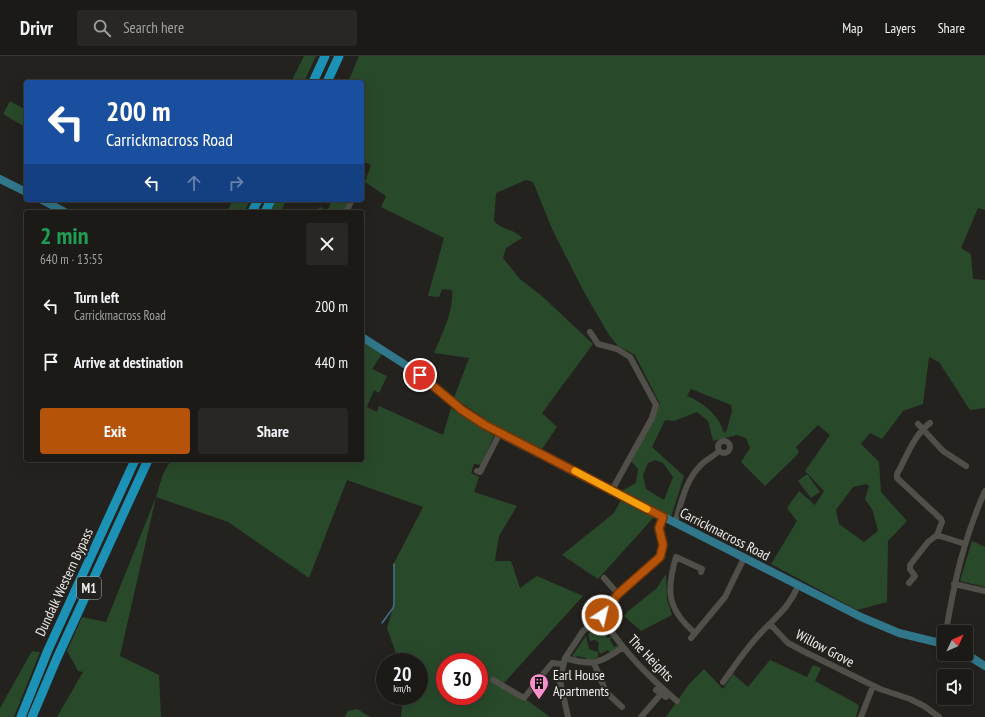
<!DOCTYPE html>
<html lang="en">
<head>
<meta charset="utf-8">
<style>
	:root { --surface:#1b1a16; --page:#282723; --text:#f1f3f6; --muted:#a0a1a1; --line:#393835; --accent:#b45309 }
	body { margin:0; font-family:"PT Sans Narrow",sans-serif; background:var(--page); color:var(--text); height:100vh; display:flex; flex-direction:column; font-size:15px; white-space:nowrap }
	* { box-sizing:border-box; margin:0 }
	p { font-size:13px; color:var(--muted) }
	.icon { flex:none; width:22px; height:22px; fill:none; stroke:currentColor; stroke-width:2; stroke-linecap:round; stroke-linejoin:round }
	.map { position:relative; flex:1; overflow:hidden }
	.panel { position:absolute; left:24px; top:154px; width:340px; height:252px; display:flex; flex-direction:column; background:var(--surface); border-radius:4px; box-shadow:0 4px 16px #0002,0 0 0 1px var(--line) }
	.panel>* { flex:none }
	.banner { position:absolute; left:24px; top:24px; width:340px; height:122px; border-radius:4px; box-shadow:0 4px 16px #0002,0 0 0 1px var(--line); background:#1a4fa0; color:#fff; overflow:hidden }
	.needle { width:26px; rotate:46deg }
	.tools { position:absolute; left:937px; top:569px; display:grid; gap:8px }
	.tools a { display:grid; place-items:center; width:36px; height:36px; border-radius:4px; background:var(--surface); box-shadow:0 4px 16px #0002,0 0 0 1px var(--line); font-size:20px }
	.speed { position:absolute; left:376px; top:597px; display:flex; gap:8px; font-size:20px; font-weight:700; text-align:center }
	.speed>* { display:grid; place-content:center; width:52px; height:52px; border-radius:50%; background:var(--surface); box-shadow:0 4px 16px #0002,0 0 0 1px var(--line); line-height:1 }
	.speed small { font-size:10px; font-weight:400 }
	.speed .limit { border:6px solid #d22; background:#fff; color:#111 }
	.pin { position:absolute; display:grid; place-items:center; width:34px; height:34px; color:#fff; margin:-17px; border:2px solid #fff; border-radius:50%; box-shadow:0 1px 4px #0007 }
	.me { position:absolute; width:44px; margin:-22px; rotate:35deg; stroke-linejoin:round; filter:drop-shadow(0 0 3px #0008) }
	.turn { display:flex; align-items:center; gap:14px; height:84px; padding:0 16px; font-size:18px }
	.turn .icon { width:52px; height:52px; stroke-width:2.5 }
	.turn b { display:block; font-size:28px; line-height:34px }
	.lanes { display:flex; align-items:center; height:38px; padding:0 16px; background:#0003; justify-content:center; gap:20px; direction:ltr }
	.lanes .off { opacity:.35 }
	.round { display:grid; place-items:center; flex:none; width:42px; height:42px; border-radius:4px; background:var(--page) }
	.overview { display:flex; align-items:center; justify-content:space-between; height:68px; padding:0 16px }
	h1 { font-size:24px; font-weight:700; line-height:30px; color:#1e9e55 }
	.cta { display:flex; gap:8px; margin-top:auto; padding:8px 16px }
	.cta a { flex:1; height:46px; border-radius:4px; background:var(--accent); color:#fff; font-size:16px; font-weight:700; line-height:46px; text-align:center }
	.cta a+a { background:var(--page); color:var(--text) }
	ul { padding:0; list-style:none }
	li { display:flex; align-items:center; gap:12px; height:56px; padding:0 16px }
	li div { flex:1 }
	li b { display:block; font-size:15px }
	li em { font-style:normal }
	header { display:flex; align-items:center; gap:24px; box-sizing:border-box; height:56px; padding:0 20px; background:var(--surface); border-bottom:1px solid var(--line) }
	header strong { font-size:19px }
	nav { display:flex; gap:22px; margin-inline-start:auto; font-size:14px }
	.search { width:280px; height:36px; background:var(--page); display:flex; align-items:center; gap:10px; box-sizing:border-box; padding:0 14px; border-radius:4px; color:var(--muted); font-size:15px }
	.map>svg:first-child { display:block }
	.green { fill:#29492b; fill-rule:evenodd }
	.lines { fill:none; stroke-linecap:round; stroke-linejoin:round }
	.stream { stroke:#43708b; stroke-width:1.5 }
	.minor { stroke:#514f4a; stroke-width:6 }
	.major { stroke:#31778b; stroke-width:8 }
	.highway { stroke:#1b92b6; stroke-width:9 }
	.route-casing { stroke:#753606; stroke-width:10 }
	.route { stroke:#b45309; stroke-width:7 }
	.slow { stroke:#f59e0b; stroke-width:7 }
	.labels { text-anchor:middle; stroke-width:4; stroke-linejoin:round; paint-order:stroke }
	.shield { fill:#24221e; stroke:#b2b1ae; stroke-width:1 }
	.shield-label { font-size:13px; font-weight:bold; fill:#efeeeb }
	.street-label { font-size:14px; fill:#efeeeb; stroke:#24221e }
	.poi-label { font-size:14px; fill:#efeeeb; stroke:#24221e; text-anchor:start }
</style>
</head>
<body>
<header>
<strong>Drivr</strong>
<div class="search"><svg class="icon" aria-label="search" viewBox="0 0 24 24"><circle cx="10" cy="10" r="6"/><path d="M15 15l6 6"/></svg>Search here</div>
<nav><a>Map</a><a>Layers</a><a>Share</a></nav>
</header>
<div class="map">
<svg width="985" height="661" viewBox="0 0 985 661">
	<rect width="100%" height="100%" fill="#24221e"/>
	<!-- green -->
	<path class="green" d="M304,0H316L304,26H291Z
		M359,0H985V154L978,152L961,192L971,198L973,223L985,224V352L970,354L939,306L929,301L923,348L903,355L882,383L870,377L861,388L879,406L881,436L907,465L888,485L887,546L857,554L771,508L797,465L787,452L799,435L815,449L824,435L805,415L830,379L818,369L796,391L799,396L796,400L765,430L741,406L750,392L746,382L737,379L713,385L708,365L697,356L674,365L665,364L652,391L684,420L671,461L621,435L636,427L638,413L631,405L660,348L635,299L618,290L609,279L584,236L553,175L533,126L526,124L496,137L494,165C505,176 511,171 522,182L506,192L503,202L520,223L543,241L593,288L542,357L557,371L542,393L493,368L454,342L469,302L434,297C442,278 454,255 452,234L442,233L439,241L428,240L444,182L381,151L386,140L365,126L371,109L362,105V26H348ZM691,333L731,349L732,355L726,377L723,375C720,360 701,345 687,340ZM655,404L663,407L673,421L664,444L646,433L643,419L648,407ZM866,428L869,430L865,443L873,455L878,475L864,486L839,468L836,454L853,431Z
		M10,45L26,54L25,71L3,58Z
		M233,144H250L244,156H227Z
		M275,144H286L281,156H269Z
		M331,144H348L344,156H316L320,151L326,154L329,152Z
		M362,286L382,298L372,313L387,320L379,337L374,334L367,351L377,356L379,350L443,379L451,352L494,380L481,409L474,408L471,417L479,421L474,436L517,450L499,480L495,505H511L520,532L537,520L583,540L504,627L550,661H401L403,640H419V606H399L387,572L394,549L393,509L423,451L347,424L309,522L228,466L156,441L120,600L159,619L161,661H57L83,616L78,615L67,595L82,561L106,566L156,441L163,418L171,404H362ZM445,606H479V640H445Z
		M807,418L820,436L811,442L798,425Z
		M621,444L655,460L598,523L562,499L614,457Z
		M972,485L985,491V531L960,525Z
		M666,518L667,544L672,559L641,575L624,560L627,556L657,532Z
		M607 564a5 5 0 1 1 10 0a5 5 0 1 1-10 0Z
		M605,565L610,570L605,578L607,582L612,581L610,584L614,591L617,589L618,591L610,597L608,594L600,598L598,593L599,587L595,584L590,585L588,578Z
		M586,580L589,593L598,596V602L586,605V602L577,600L576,602L572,600Z
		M32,595L40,596L14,661H0V652Z
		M770,604L807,621L813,609L821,612L815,625L859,649L856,661H666L689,628L704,613L723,633L733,618L748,631Z
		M357,653L370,661H345L348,655Z"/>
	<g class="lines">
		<!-- stream -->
		<path class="stream" d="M382,567L393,552L394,548V508"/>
		<!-- minor -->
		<path class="minor" d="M346,156L352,144
			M590,276L598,288L617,293L630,301L656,349L652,362L612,434
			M930,367C914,379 907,400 897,418V422L941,463L942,466L937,479L965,488
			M918,368L943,395L966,410
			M718 391a6 6 0 1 1 12 0a6 6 0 1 1-12 0Z
			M477,415L480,416L500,377
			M675,467C681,448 685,425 700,410C705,404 713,401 719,395
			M604,522L618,538
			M909,527L915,520L910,513V509L928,486L937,479
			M954,528L985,535
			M770,568L788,587L805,596L880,633L910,643L924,650L939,661
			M609,572C628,600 651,623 677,645
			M946,576C954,526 964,482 985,435
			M695,577C667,553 666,535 676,501L702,513L701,516
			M691,582L725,541L744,502
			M565,602C592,610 600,608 623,591
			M594,607L606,636L622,651
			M493,624L524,642L552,607L562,608
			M723,626C734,611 745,594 758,580C775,561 788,554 798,530
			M656,634L666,641
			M568,661L560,625L565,602L583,575L599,563L606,551L618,538L660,501L663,489L659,473L663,461
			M641,661L661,638
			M861,661L873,630"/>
		<!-- major -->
		<path class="major" d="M0,123L26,136
			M42,144L65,156
			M362,281L412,313L462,354L510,383L861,561L899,577L944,588
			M966,598L985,610"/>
		<!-- highway -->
		<path class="highway" d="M313,26L325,0
			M327,26L339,0
			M252,156L258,144
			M265,156L271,144
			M21,661L48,594L135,404
			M32,661L57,602L148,404"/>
	</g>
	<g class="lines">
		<!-- route casing -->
		<g class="route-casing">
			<path id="route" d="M420,319L462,354L485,369L663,461L659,472L663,489L660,501L618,538L602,559"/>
		</g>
		<!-- route -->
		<use href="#route" class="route"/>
		<!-- slow -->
		<path class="slow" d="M575,415L647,453"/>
	</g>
	<!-- icons -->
	<defs>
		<g id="building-pin" transform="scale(1)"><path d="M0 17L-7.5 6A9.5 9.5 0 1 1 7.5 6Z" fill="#f890ca" stroke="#24221e"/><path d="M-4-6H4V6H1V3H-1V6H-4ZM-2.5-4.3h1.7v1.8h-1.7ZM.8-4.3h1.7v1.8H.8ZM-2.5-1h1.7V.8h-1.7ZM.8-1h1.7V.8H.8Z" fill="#111"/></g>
	</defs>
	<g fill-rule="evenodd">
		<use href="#building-pin" x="539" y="627"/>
	</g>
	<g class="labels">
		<!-- shield labels -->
		<rect class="shield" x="77" y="521" width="24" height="22" rx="3"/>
		<g class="shield-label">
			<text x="89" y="537">M1</text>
		</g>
		<!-- street labels -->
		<g class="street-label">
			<text transform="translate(725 478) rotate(27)" y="5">Carrickmacross Road</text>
			<text transform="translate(64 526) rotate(-65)" y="5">Dundalk Western Bypass</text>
			<text transform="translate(825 592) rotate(28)" y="5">Willow Grove</text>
			<text transform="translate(651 602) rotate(46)" y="5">The Heights</text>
		</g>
		<!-- poi labels -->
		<g class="poi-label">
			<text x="553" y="624">Earl House<tspan x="553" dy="16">Apartments</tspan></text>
		</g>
	</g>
</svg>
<div class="tools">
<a><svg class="needle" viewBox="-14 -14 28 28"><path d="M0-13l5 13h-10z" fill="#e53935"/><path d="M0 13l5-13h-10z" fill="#a0a1a1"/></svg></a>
<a><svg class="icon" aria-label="sound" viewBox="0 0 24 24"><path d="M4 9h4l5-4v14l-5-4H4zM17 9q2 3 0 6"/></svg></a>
</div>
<div class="speed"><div>20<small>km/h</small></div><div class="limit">30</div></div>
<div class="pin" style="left:420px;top:319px;background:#d93025"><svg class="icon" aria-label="arrive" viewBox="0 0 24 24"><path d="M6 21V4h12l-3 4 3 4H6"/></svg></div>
<svg class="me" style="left:602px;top:559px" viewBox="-20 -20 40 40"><circle r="17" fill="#b45309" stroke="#fff" stroke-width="3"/><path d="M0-11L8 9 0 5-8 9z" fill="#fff"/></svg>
<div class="banner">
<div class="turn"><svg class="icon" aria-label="left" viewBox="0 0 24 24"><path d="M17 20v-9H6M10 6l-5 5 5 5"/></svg><div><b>200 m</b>Carrickmacross Road</div></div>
<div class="lanes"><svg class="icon" aria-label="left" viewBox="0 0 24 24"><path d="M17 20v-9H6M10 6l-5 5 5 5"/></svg><svg class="icon off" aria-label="ahead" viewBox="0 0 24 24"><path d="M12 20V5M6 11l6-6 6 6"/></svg><svg class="icon off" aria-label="right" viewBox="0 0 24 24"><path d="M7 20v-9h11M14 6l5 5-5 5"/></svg></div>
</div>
<section class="panel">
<div class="overview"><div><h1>2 min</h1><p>640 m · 13:55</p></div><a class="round"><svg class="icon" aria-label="close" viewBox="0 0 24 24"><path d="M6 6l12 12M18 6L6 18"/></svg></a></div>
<ul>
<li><svg class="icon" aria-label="left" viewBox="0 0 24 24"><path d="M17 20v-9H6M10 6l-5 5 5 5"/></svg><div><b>Turn left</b><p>Carrickmacross Road</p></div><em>200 m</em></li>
<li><svg class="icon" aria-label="arrive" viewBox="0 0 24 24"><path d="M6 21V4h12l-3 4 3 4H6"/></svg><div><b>Arrive at destination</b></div><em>440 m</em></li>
</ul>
<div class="cta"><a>Exit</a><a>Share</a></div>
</section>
</div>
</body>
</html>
